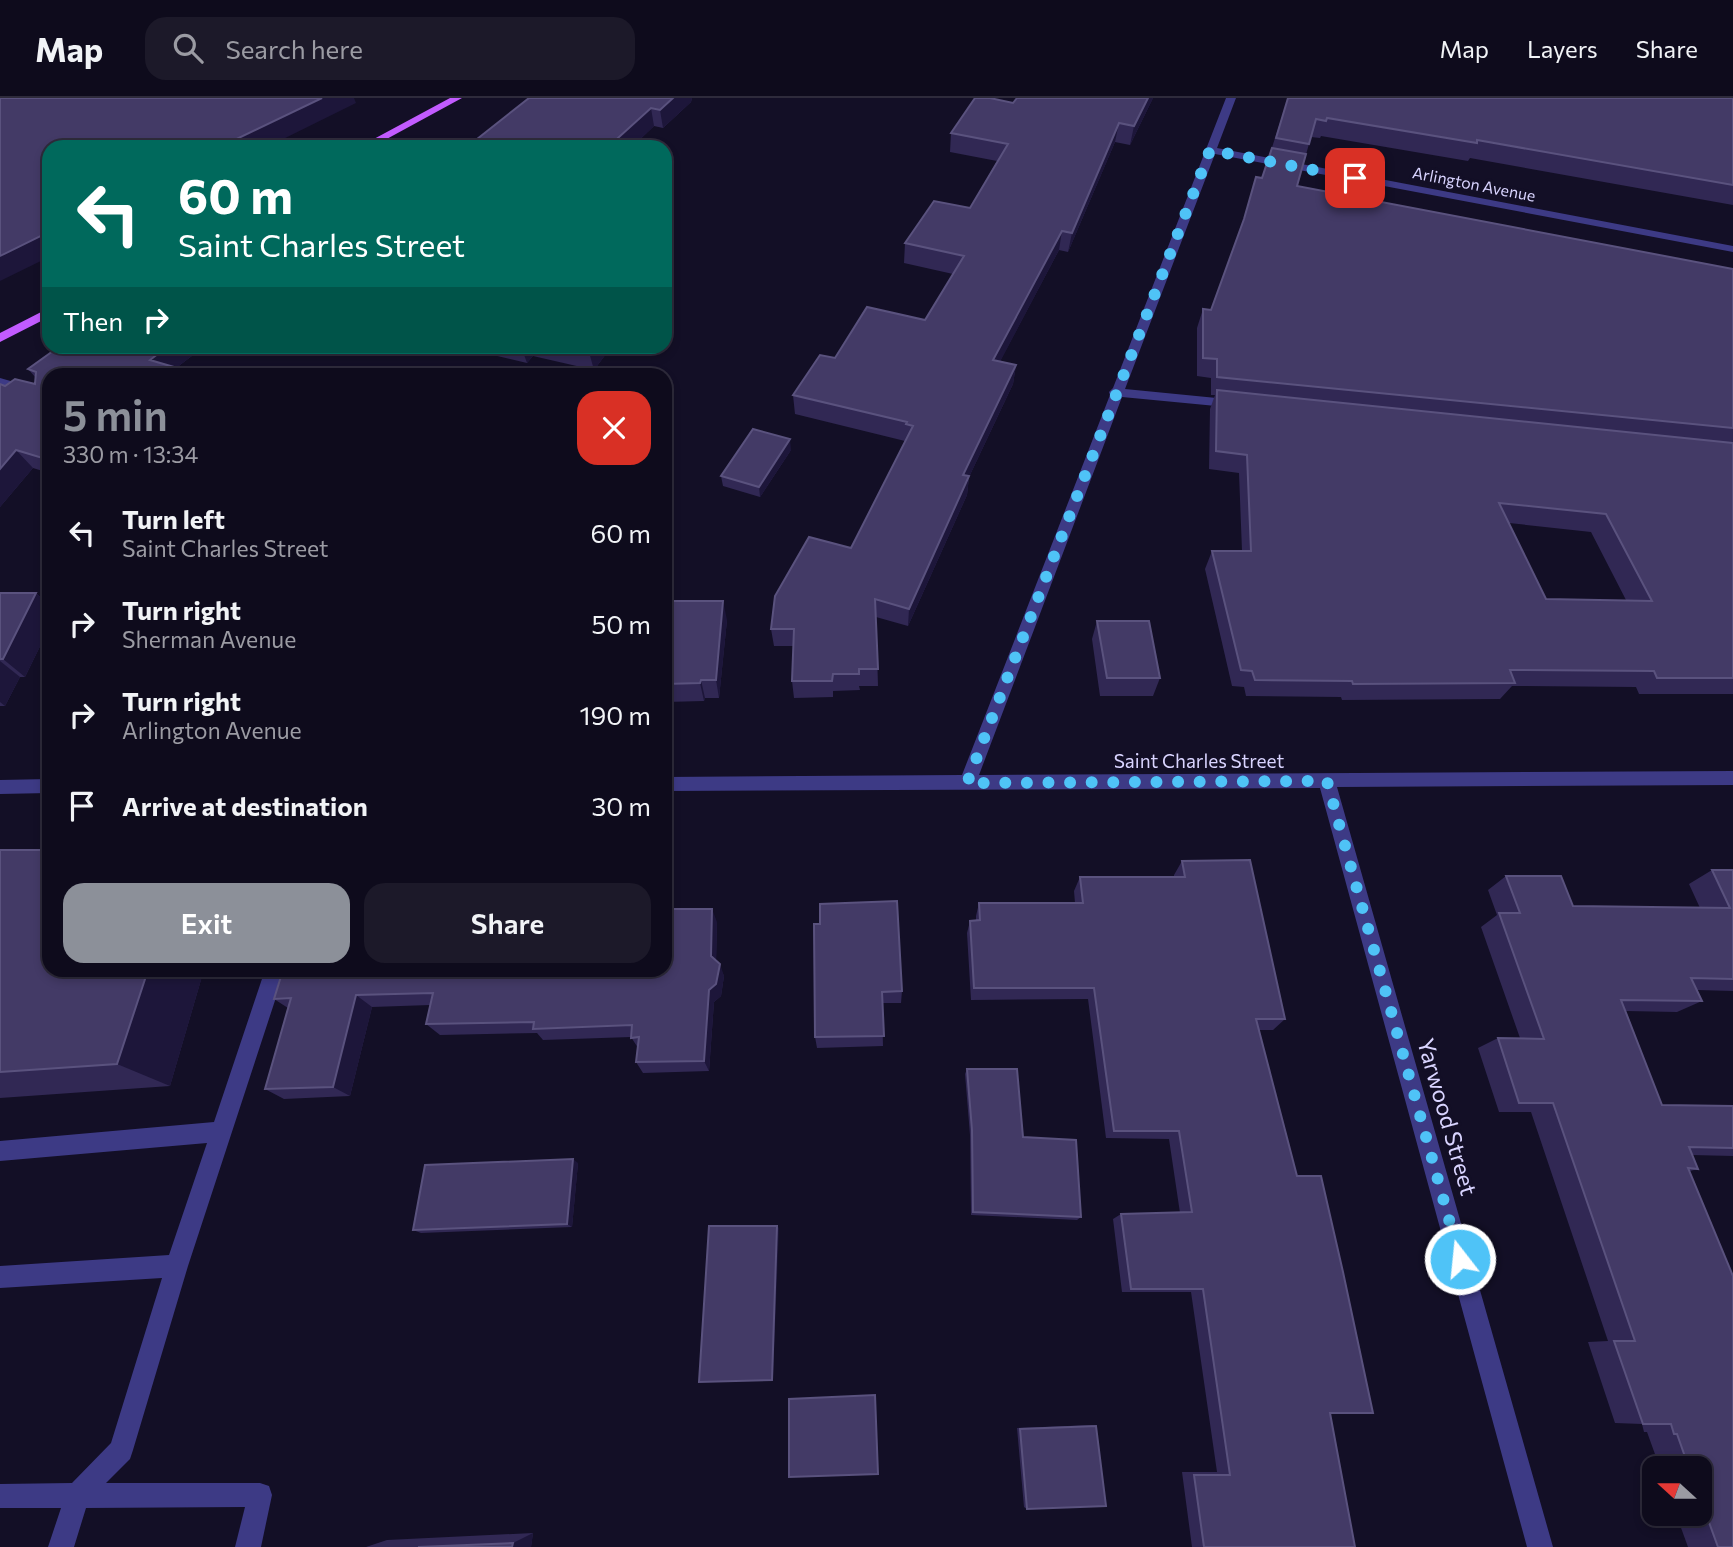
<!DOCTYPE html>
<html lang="en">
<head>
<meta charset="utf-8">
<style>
	:root { --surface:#0e0b1c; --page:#1c1929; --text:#f1f3f6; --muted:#9b9ba3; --line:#2e2b3b; --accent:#8c9099 }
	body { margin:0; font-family:Commissioner,sans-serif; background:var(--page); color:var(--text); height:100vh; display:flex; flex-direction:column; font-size:26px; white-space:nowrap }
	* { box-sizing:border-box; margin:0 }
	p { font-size:23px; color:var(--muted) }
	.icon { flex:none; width:38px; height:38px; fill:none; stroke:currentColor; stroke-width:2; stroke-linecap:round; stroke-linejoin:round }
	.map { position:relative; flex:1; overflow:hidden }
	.drawer { position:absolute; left:42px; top:270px; width:630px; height:609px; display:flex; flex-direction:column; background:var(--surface); border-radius:21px; box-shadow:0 4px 10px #0003,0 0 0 2px var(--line) }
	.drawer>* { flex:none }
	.hud { position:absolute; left:42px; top:42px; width:630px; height:214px; border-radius:21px; box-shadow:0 4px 10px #0003,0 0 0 2px var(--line); background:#00695c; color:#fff; overflow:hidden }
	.needle { width:46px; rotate:291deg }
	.fabs { position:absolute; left:1642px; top:1358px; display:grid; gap:14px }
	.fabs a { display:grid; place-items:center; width:70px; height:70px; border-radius:14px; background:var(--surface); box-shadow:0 4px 10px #0003,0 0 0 2px var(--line); font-size:35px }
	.pin { position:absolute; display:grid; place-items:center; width:60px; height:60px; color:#fff; margin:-30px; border-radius:14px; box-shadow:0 4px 10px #0006 }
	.me { position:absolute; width:77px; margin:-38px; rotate:344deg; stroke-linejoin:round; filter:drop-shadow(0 0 5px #0008) }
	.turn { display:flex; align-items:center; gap:24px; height:147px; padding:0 21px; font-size:32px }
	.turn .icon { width:91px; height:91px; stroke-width:2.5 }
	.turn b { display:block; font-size:49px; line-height:60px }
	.then { display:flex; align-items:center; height:66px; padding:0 21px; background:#0003; gap:14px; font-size:26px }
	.round { display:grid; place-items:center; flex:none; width:74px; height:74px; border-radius:21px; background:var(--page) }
	.overview { display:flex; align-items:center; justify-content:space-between; height:119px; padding:0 21px }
	h1 { font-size:42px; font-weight:600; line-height:52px; color:var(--accent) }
	.primary-button { display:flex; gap:14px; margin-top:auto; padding:14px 21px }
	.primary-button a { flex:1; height:80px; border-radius:21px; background:var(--accent); color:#fff; font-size:28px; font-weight:600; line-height:80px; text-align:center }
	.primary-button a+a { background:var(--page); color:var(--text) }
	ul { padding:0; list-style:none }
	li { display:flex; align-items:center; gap:21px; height:91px; padding:0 21px }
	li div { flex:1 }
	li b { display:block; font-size:26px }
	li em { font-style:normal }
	header { display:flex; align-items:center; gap:42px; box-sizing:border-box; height:98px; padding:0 35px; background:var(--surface); border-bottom:2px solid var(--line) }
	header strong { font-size:33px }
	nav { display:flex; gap:38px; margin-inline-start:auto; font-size:24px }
	.search { width:490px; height:63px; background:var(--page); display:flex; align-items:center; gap:18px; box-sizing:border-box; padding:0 24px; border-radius:21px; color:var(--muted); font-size:26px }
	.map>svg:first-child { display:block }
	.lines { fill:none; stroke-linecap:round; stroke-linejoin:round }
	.service { fill:#3d3a85; fill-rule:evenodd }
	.minor { fill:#3d3a85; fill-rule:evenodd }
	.primary { fill:#c25bff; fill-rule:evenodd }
	.wall { fill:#312854; fill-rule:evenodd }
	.shaded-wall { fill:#1d163a }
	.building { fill:#433a66; stroke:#5a527e; stroke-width:2; fill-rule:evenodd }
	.route { stroke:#4fc3f7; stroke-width:12; stroke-dasharray:0 21.6 }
	.labels { text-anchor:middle; stroke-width:6; stroke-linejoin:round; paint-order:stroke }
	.far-street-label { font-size:16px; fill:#d9d4ff; stroke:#130f26 }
	.street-label { font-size:19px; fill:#d9d4ff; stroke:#130f26 }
	.near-street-label { font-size:23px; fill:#d9d4ff; stroke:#130f26 }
</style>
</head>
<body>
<header>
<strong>Map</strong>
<div class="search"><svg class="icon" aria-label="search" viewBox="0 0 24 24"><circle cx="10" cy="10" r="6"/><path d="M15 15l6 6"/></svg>Search here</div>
<nav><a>Map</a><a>Layers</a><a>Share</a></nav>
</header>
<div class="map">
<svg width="1733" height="1449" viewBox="0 0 1733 1449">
	<rect width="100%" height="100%" fill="#130f26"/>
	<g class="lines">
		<!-- service -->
		<path class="service" d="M0,280L49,294V302L0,288Z
			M265,872H285L188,1168L133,1352L130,1361L106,1385H260L269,1388L272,1397L261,1449H235L245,1409L86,1410L74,1449H48L61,1410H0V1386L72,1385L111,1345L162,1180L0,1190V1168L169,1157L207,1045L0,1063V1043L214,1024Z"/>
		<!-- minor -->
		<path class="minor" d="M1226,0H1236L1217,50L1733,148V154L1215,56L1125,291L1237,302L1244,306L1237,310L1122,299L979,677L1733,673V687L1337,689L1553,1449H1527L1320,690L665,693V679L962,677L1110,297L1109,294L1113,290Z
			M49,681V695L0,696V682Z"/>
		<!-- primary -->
		<path class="primary" d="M450,0H462L372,49H359Z
			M49,210V219L0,244V235Z"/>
	</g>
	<!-- wall -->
	<path class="wall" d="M529,0H692L691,4L663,30L654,28L632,49H467Z
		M1017,0H1153L1130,47L1115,44L1068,154L1059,152L1000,263L1016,267L1013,286L969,379L967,397L908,528L876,519L878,588H859L860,592L833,593V599L794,600L792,583L794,548H774L771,531L851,450L905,343L795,316L793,297L835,260L925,222L953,176L904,165L905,145L970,110L997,63L950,54L951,35L1013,5Z
		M1288,0H1733V107L1470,60L1468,63L1321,38L1320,40L1311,39L1297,88L1733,171V596H1639L1636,589L1512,588L1500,601L1342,602L1341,599L1246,598L1244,589L1232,588L1205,471L1212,453H1242L1239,375L1209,371L1210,311L1215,297H1211V280L1197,278V230L1203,211L1211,212L1241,130L1256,79L1262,80ZM1509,425L1591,434L1626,502L1546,501Z
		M60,248H205L176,270L49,276V375L33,370L0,409L5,288L35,286L36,280L28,271Z
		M455,248H612L594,272L533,258L527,265Z
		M791,352L760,399L723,388L721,378Z
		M0,495H36L49,507V530L25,579H20L5,608H0Z
		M665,503L727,522L719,600H705L704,603L665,604Z
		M1097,523L1160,580L1153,598H1100L1092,541Z
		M0,752L49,872H227L225,876L203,875L170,988L0,1000Z
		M1182,763L1285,921L1273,932H1258L1355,1449H1192L1182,1374H1217L1191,1194H1122L1113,1121L1121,1116L1180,1115L1169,1041L1106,1040L1088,901L971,902L967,835L970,823L976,822V818L979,805H1075L1074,793L1080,779H1174V777Z
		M1712,772H1733V893L1697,892L1702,903L1677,914L1626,913L1662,1007L1733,1008V1058L1692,1057L1698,1071L1690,1073L1733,1449H1688L1676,1416H1699V1370H1660L1647,1334H1644L1642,1326L1615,1325L1588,1244L1608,1243L1531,1014H1499L1478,950L1498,940H1520L1481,829L1497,817L1488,792L1506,778L1573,808L1700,810L1689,786Z
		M717,824L716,862L724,878L721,898L714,904L709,973L643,975L636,964L638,950L631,939L543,942L537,935L440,937L426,926L430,907L372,909L350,998L284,1001L265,991L288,910L274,901Z
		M814,826L902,893L901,905H882L883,948L817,950L815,939Z
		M967,971L1081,1119L1077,1122L971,1117L970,1037L965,976Z
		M578,1065L572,1129L421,1135L413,1132Z
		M1092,1327L1096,1328L1027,1411L1024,1409L1017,1330Z
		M533,1435L531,1449H366L387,1442Z"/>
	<!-- shaded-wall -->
	<path class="shaded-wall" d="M322,0H354L356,5L267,49H220Z
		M673,0H692L691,4L663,30L660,12Z
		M1148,0H1153L1130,47L1134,28Z
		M651,10L654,28L632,49H608Z
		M1119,25L1115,44L1068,154L1072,135Z
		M1062,133L1059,152L991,281L993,262Z
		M49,134V159L0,183V158Z
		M168,248H205L168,276L150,262Z
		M521,248H530L533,258L527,265Z
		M593,248H612L594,272L589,254Z
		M1016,267L1013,286L969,379L967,397L908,528L909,511L963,377Z
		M790,341L791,352L760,399L759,389Z
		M16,352L33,370L0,409V371Z
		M36,495L49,507V530L25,579L3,561Z
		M723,503L727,522L719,600L716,582Z
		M0,563L20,579L5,608L0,604Z
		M701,582L705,600L704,603L700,585Z
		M712,811L717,824L716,871L711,858Z
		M720,866L724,878L721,898L714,904L709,973L704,963L709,892Z
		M148,872H196L203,875L170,988L117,966Z
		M219,872H227L225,876Z
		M356,897L372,909L350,998L333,989Z
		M573,1061L578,1065L572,1129L567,1126Z
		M777,1128L779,1130L773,1282H772Z
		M533,1435L531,1449H512L513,1445Z"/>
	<!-- building -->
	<path class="building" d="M0,0H322L220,49H49V134L0,158Z
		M529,0H673L660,12L651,10L608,49H566L546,44L541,49H467Z
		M975,0H990L1013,5L1017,0H1148L1134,28L1119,25L1072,135L1062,133L993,262L1016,267L963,377L969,378L909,511L875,501L878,571H859V576H833L832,583H792L794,531H771L775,498L809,439L851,450L913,328L906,326L907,324L793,297L820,257L835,260L867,209L925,222L964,158L905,145L934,103L970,110L1008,46L951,35Z
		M1288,0H1733V87L1477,42V45L1327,20L1326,23L1316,21L1309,46L1276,40Z
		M1272,50L1306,56L1297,88L1733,171V330L1217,279V261L1203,260V211L1211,212L1244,121L1256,79L1262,80Z
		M60,248H168L150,262L198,276H49V362L16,352L0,371V286L5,288L15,281L35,286L36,274L28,271Z
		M567,248H593L589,254Z
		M1217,292L1733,345V580H1657L1654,573L1510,572L1515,585L1353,586L1352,583L1255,582L1252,573L1241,572L1212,453H1251L1247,357L1216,353ZM1499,405L1606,416L1652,503L1546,501Z
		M753,331L790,341L759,389L721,378Z
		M0,495H36L3,561H0Z
		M665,503H723L716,582H701L700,585L665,586Z
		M1097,523H1149L1160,580H1107Z
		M0,752H49V872H148L117,966L0,974Z
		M1250,762L1285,921H1256L1297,1078H1321L1343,1174L1373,1315H1330L1355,1449H1204L1194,1377H1230L1203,1191H1131L1121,1116L1192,1114L1179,1033H1114L1094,890H974L970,823L980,822L979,805H1083L1080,779H1185L1182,763Z
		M1712,772H1733V881L1691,880L1702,903L1621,902L1662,1007L1733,1008V1050L1689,1049L1698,1071L1688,1070L1733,1178V1449H1718L1699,1397V1370H1689L1677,1336H1674L1671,1326H1643L1614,1243H1635L1553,1005H1519L1498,940L1544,941L1499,815H1520L1506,778H1561L1573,808L1730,810Z
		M897,803L902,893L882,894L884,938L815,939L814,826H820V806Z
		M665,811H712L711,858L720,866L716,886L709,892L704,963L636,964L639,939L631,940L632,927L533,931L534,924L426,926L433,895L356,897L333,989L265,991L291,900L274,901L283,872H665Z
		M967,971H1017L1023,1039L1076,1042L1081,1119L973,1114L972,1032Z
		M573,1061L567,1126L413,1132L425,1067Z
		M709,1128H777L772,1282L699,1284Z
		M875,1297L878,1376L789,1379V1301Z
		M1096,1328L1106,1408L1027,1411L1020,1331Z
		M513,1445L512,1449H418Z"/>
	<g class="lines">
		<!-- route -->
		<path class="route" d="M1355,80L1210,52L967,685L1327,683L1460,1161"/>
	</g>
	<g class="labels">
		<!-- far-street labels -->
		<g class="far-street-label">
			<text transform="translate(1474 86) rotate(11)" y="6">Arlington Avenue</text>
		</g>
		<!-- street labels -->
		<g class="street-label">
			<text x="1199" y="670">Saint Charles Street</text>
		</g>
		<!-- near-street labels -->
		<g class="near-street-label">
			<text transform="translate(1447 1019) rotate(74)" y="8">Yarwood Street</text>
		</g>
	</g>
</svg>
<div class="fabs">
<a><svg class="needle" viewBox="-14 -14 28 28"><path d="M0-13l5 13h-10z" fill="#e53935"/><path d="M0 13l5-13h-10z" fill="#9b9ba3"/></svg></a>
</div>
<div class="pin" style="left:1355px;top:80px;background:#d93025"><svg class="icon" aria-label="arrive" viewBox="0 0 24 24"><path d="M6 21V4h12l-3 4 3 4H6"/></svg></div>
<svg class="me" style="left:1460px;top:1161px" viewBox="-20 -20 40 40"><circle r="17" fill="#4fc3f7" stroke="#fff" stroke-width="3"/><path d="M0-11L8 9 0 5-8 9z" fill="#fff"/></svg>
<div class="hud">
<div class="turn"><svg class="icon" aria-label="left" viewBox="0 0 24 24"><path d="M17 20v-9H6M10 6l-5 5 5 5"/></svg><div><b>60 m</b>Saint Charles Street</div></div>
<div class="then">Then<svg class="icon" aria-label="right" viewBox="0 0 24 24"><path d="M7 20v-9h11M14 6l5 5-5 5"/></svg></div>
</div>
<section class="drawer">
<div class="overview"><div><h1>5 min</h1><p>330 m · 13:34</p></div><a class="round" style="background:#d93025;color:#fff"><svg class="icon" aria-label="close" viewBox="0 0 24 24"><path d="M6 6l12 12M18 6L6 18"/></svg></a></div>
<ul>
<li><svg class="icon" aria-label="left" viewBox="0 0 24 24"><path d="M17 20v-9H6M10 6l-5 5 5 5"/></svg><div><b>Turn left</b><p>Saint Charles Street</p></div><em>60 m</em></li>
<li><svg class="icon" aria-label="right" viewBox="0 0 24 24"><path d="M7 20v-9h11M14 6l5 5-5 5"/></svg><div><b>Turn right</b><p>Sherman Avenue</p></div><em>50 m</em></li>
<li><svg class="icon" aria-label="right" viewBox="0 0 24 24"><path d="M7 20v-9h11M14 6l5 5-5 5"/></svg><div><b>Turn right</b><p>Arlington Avenue</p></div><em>190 m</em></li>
<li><svg class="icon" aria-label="arrive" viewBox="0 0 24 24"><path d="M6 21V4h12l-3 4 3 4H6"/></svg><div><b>Arrive at destination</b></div><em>30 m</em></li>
</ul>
<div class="primary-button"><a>Exit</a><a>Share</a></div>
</section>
</div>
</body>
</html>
